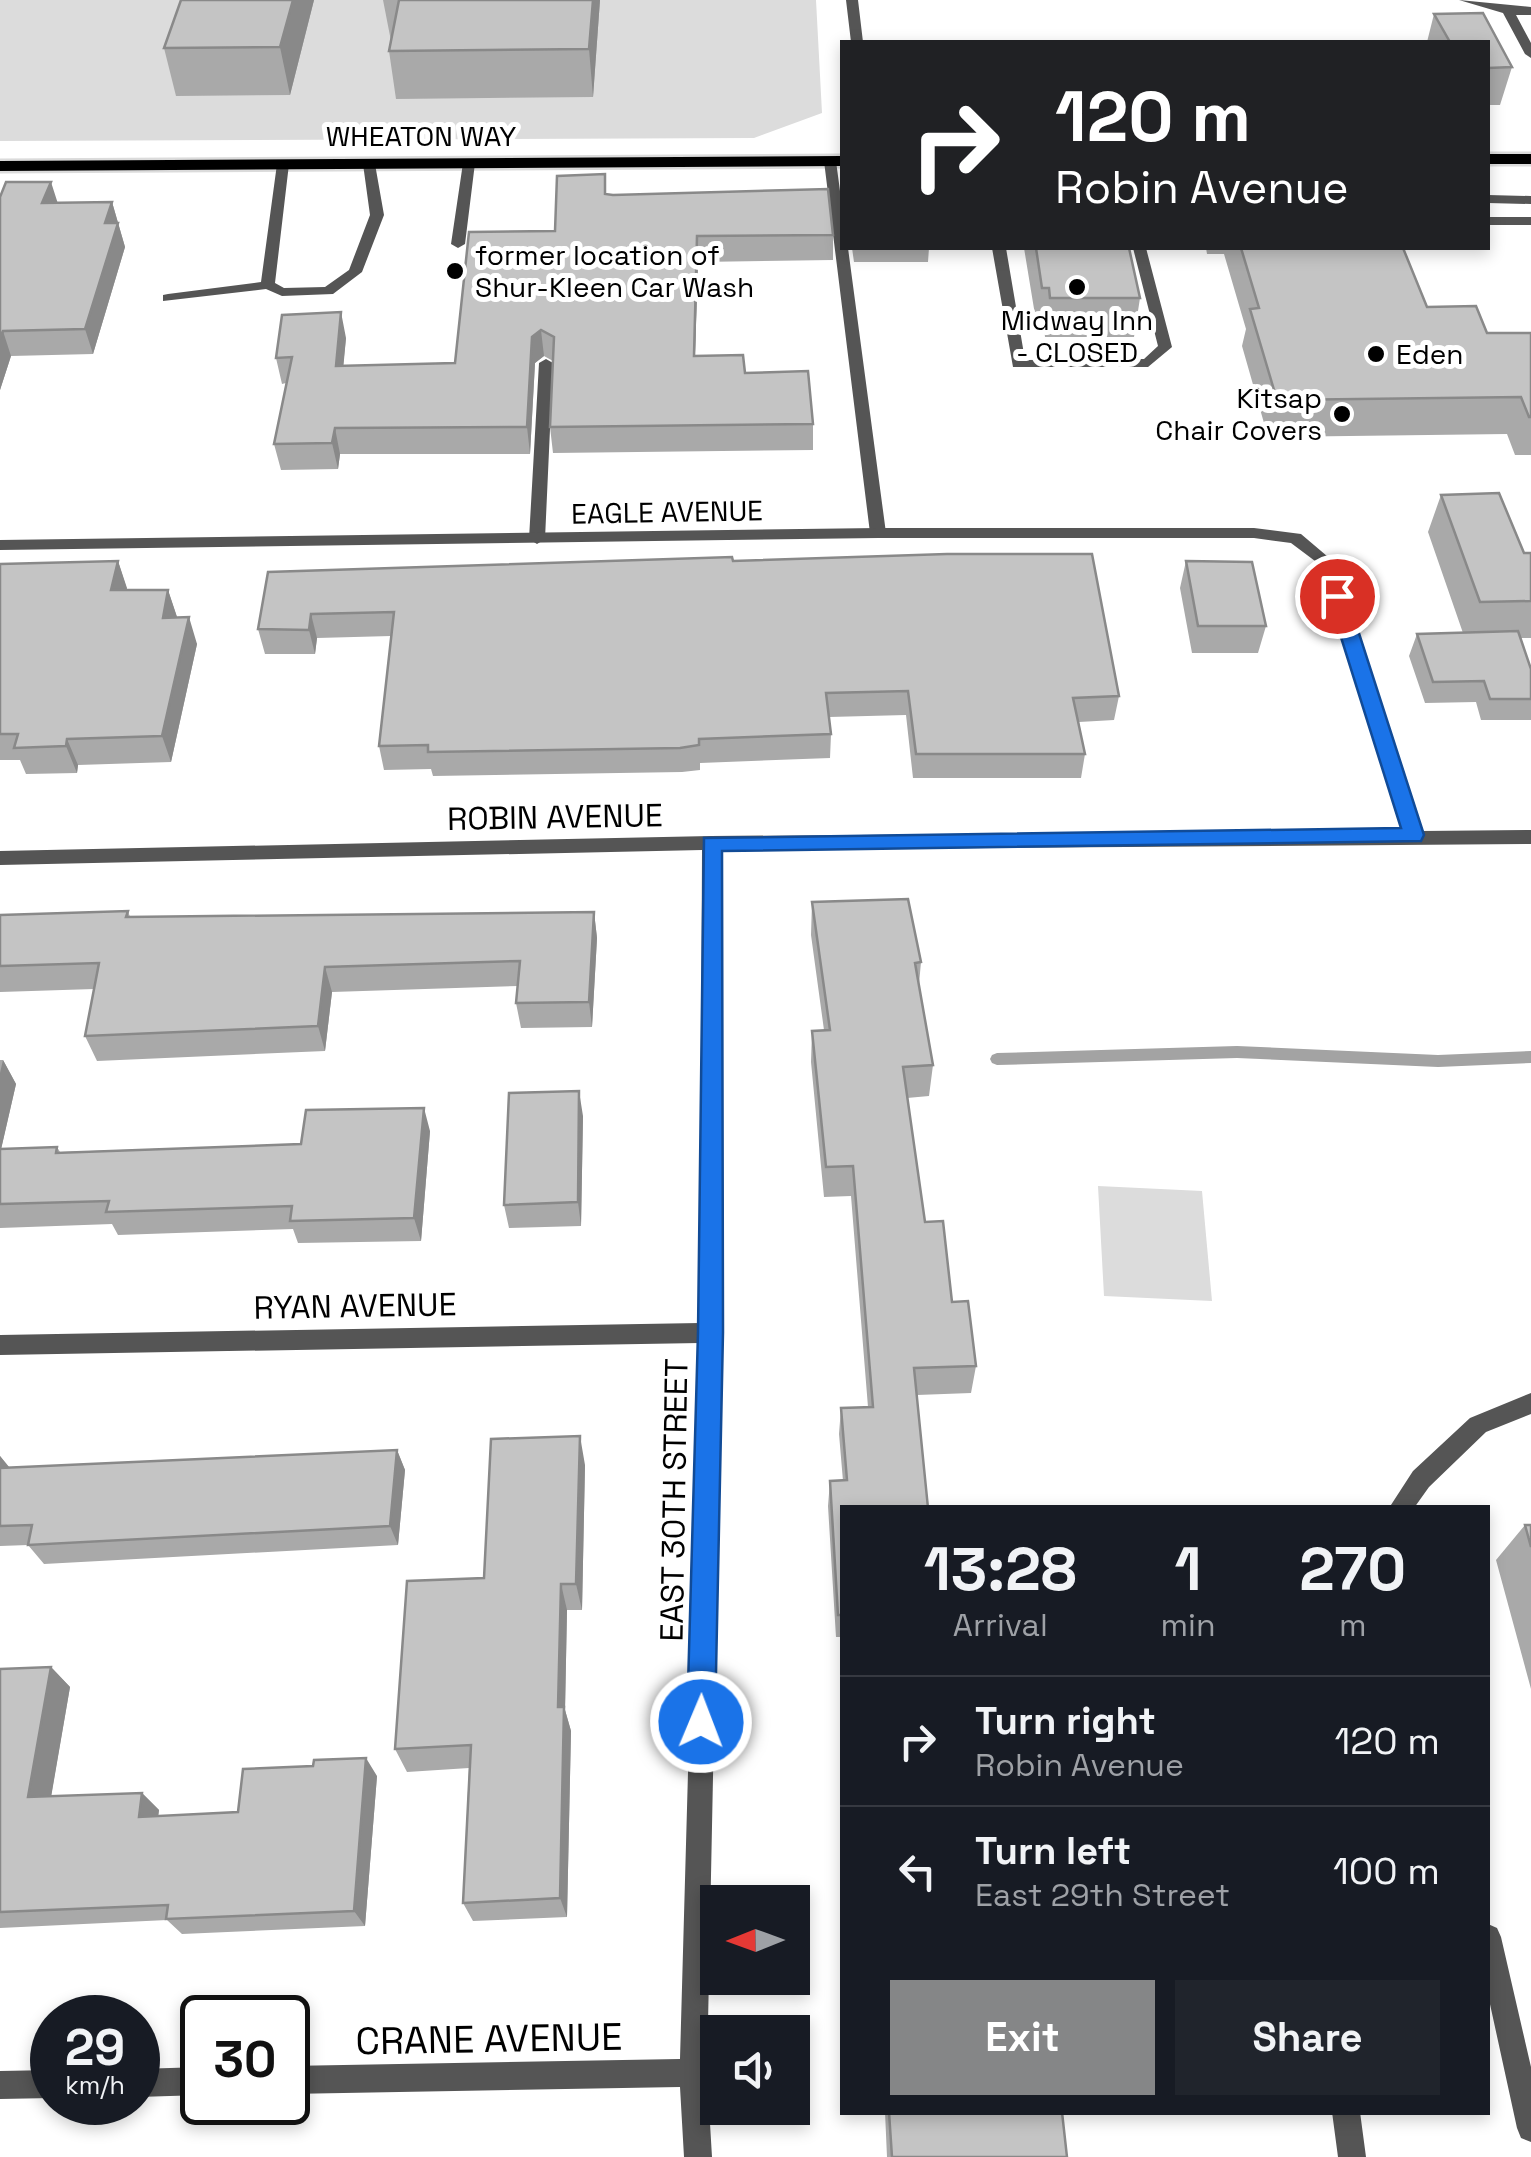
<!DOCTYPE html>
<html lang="en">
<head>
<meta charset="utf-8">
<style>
	:root { --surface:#171b24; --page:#20242c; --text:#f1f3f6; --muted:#9ea1a6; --line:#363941; --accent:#858687 }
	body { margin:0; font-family:"Space Grotesk",sans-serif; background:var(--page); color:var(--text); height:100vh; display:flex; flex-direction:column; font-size:38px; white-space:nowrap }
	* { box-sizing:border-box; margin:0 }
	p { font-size:32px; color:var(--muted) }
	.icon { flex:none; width:55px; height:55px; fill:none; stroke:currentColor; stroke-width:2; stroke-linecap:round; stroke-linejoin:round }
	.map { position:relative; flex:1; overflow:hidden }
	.panel { position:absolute; left:840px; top:1505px; width:650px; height:610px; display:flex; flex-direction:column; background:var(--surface); border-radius:0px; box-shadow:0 5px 15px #0003 }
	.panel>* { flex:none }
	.top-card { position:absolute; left:840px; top:40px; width:650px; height:210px; border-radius:0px; box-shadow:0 5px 15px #0003; background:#202124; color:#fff; overflow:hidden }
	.needle { width:65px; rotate:269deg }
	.fabs { position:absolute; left:700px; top:1885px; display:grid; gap:20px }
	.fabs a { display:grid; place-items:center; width:110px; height:110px; border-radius:0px; background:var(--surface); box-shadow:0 5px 15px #0003; font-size:50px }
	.speed { position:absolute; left:30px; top:1995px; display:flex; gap:20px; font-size:50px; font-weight:700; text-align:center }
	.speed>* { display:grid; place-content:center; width:130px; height:130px; border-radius:50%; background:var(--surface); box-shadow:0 5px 15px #0003; line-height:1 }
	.speed small { font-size:25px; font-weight:400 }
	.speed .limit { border:5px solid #111; border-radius:15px; background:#fff; color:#111 }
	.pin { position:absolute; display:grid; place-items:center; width:85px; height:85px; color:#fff; margin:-42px; border:5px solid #fff; border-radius:50%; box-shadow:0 2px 10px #0007 }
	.me { position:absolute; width:110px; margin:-55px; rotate:1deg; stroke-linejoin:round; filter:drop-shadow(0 0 8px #0008) }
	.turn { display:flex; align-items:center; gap:35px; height:210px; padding:0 50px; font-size:45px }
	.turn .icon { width:130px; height:130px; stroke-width:2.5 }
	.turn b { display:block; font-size:70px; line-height:85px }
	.eta { display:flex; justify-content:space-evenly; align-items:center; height:170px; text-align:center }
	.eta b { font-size:60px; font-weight:700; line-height:70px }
	.action { display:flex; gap:20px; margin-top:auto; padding:20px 50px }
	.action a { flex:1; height:115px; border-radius:0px; background:var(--accent); color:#fff; font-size:40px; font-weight:700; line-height:115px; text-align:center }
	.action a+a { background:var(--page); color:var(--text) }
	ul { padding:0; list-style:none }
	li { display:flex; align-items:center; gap:30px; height:130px; padding:0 50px; border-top:2px solid var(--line) }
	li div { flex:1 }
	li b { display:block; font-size:38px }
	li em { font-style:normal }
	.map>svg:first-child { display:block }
	.green { fill:#dcdcdc }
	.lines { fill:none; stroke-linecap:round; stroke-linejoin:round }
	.stream { fill:#a3a3a3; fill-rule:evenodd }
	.primary-casing { stroke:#dbdbdb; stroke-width:5 }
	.service { fill:#555; fill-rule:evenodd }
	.minor { fill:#555; fill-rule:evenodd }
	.primary { fill:#000; fill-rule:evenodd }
	.wall { fill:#a9a9a9 }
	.shaded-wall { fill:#898989 }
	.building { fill:#c4c4c4; stroke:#898989; stroke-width:2.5 }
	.route { fill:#1a73e8; stroke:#114b97; stroke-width:2.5 }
	.poi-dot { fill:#000; stroke:#fff; stroke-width:4 }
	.labels { text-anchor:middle; stroke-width:10; stroke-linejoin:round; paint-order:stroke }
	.far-street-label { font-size:28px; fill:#000; stroke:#fff }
	.far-poi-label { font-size:28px; fill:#000; stroke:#fff; text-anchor:start }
	.street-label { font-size:32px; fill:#000; stroke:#fff }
	.near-street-label { font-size:38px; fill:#000; stroke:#fff }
</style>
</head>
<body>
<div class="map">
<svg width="1531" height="2157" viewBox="0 0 1531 2157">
	<rect width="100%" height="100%" fill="#fff"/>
	<!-- green -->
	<path class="green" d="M0,0H816L822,113L754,138L0,141Z
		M1098,1186L1202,1191L1212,1301L1104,1296Z"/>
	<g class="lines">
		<!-- stream -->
		<path class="stream" d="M1237,1046L1438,1055L1531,1051V1063L1438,1067L1237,1058L997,1065L992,1063L990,1059L992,1055L997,1053Z"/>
		<!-- primary casing -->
		<g class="primary-casing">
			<path id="primary" d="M1488,154H1531V164H1488Z
				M842,156V166L0,171V161Z"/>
		</g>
		<!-- service -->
		<path class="service" d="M846,0H858L863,42H851Z
			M1459,0L1531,7V15H1516L1531,43V58L1525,54L1503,13Z
			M830,157L836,161L842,206V248H848L886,533L878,538L870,533L824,161Z
			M469,159L475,163L465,244L458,248L451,244L463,163Z
			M283,160L289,164L275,283L284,288L325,287L349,270L370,215L363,164L369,160L375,164L384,215L362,272L333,294L282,296L266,289L163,301V295L168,294L261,282L277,164Z
			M1488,195L1531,196V204L1488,203Z
			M1488,217H1531V225H1488Z
			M992,248H1006L1025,360L1144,359L1158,346L1133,248H1146L1172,347L1148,367H1013Z
			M546,359L553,363L545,539L537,544L529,539L539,363Z
			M1531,1393V1414L1486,1432L1429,1487L1414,1508H1389L1413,1471L1470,1418Z
			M1488,1924L1497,1928L1501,1937L1531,2067V2142L1521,2138L1517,2128L1488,1995Z
			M1332,2112H1360L1366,2157H1338Z"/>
		<!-- minor -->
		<path class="minor" d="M878,528H1254L1301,534L1334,562L1422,831L1531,830V844L720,850L722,1333L707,2073L712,2157H684L680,2087L288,2094V2066L680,2059L700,1343L0,1355V1335L700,1323L702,850L0,865V851L711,836L1404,831L1319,564L1291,543L1254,538H878L0,550V540Z
			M202,2067V2095L138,2097V2069Z
			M52,2070V2098L0,2099V2071Z"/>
		<!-- primary -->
		<use href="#primary" class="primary"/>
	</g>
	<!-- wall -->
	<path class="wall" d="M314,0L290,95L176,96L164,48Z
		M383,0H600L593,97L396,99L389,51L391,41Z
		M1483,13L1512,67L1500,105H1488V42H1427L1434,14Z
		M607,194L833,235V260L698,262L695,356L745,373L813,424V450L553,453L550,427L553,361L544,356L535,363L530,454H340L338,469L281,470L274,444L286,383L282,384L276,358L346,338L343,366L455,363L555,231Z
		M0,197L58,203L112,202L125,247L93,354L11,356L0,390Z
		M852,248H929L928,262H854Z
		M1024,248H1129L1140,298L1134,337H1045L1044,327H1037Z
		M1206,248H1403L1427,307L1487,333H1531V455H1515L1507,434L1268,437L1242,346L1246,329L1224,254H1207Z
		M1441,495L1524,553H1531V638H1520L1531,669V720H1481L1476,702L1425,703L1409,656L1417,634L1463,633L1428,532Z
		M118,561L127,590H168L177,617L197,644L171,762L78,765L77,773L26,774L20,760H0V564Z
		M733,561L1119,696L1114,720L1079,722L1085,754L1081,778H913L906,715L829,717L831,734L830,758L700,763V770L682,772L433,776L431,769L384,770L379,746L391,636L317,638L315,654H265L258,629L268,572Z
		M1186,561L1266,626L1258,653H1192L1180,588Z
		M812,902L921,962L919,984L933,1065L929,1096L907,1098L925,1222L952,1302L976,1366L971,1393L917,1395L842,1508V1637H836L828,1506L830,1481H843L839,1434L841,1408L868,1407L851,1196L824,1197L811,1062L812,1031L824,1030L811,935Z
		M128,911L130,917L594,912L597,938L592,1027L521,1028L516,1003L518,986L332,992L325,1051L97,1061L85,1036L94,989L0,992V915Z
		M0,1060H3L16,1084L1,1149L57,1147L60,1152L301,1144L430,1131L421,1241L298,1243L293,1229L118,1235L112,1224L0,1228Z
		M583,1116L581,1226L509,1228L504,1205Z
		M397,1450L405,1470L398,1545L44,1564L28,1545L0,1546V1456L10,1468Z
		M585,1465L582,1610H567L565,1710L571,1731L567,1917L473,1921L463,1903L469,1768L407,1772L395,1749L484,1578Z
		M1525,1525H1531V1689L1496,1560Z
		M51,1667L70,1687L51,1796L142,1793L159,1810L158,1816L238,1812L377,1776L365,1926L182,1934L167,1920L0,1928V1669Z
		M842,1772V1824L840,1791Z
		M885,2112H1062L1067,2157H887Z"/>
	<!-- shaded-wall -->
	<path class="shaded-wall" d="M293,0H314L290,95L280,47Z
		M593,0H600L593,97L589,49Z
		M51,182L59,207L42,203Z
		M112,202L125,247L93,354L85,329L105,223Z
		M697,236L698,262L694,382V356Z
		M341,312L346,338L341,392L336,366Z
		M541,330L544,356L535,363L530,454L527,427L532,337Z
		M3,331L11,356L0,390V339Z
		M335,428L340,454L338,469L332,443Z
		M118,561L127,588L120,617L111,590Z
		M168,590L177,617L163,618Z
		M311,614L317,638L315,654L309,630Z
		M189,617L197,644L171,762L162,736Z
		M67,739L78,765L77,773L66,746Z
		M594,912L597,938L592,1027L589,1002Z
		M325,967L332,992L325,1051L318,1026Z
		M3,1060L16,1084L0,1154V1073Z
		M579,1091L583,1116L581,1226L578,1202Z
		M424,1108L430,1131L421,1241L414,1218Z
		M580,1436L585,1465L582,1610L576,1584Z
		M397,1450L405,1470L398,1545L390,1526Z
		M0,1456L12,1471L0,1478Z
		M561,1584L567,1610L565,1710L571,1731L567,1917L560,1898L558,1707Z
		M51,1667L70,1687L48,1815L28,1797Z
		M366,1758L377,1776L365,1926L354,1911Z
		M142,1793L159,1810L156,1834L139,1817Z"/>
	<!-- building -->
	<path class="building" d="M181,0H293L280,47L164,48Z
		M399,0H593L589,49L389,51Z
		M1483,13L1512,67L1488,68V42H1450L1434,14Z
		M605,174V194L613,195L828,189L833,235L697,236L694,356L743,355L745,373L808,371L813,424L550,427L554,337L541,330L532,337L527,427L335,428L332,443L274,444L292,357L276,358L282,315L341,312L336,366L455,363L469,232L555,231L557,176Z
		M6,182H51L42,203L112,202L105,223H118L85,329L3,331L0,339V197Z
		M1036,248H1129L1140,298H1050L1049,288H1042Z
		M1241,248H1403L1427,307L1476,306L1487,333H1531V417H1529L1521,397L1277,400L1250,309L1259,308Z
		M1499,493L1524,553H1531V601L1480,602L1441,495Z
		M947,554H1092L1119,696L1073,698L1085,754H916L908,691L826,693L831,734L699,739V745L680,748L428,752V745L379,746L394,612L311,614L309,630L258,629L268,572L732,557L733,561Z
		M118,561L111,590H168L163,618L189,617L162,736L67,739L66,746L14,748L18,734H0V564Z
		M1186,561L1252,562L1266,626H1198Z
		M1518,631L1531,669V699H1490L1484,681L1433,682L1417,634Z
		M908,899L921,962L915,963L933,1065L903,1067L925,1222L943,1221L952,1302L968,1301L976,1366L914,1368L928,1508H842V1615H838L830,1481L847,1480L841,1408L873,1407L853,1166L826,1167L812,1031L830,1030L812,902Z
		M128,911L126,917L594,912L589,1002L516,1003L520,961L325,967L318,1026L85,1036L99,963L0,966V915Z
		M579,1091L578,1202L504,1205L509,1093Z
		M424,1108L414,1218L290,1221L292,1206L106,1212L109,1201L0,1204V1149L57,1147L56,1153L301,1144L306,1110Z
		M580,1436L576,1584H561L558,1707H564L560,1898L463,1903L471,1745L395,1749L407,1581L484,1578L491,1439Z
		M397,1450L390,1526L28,1545L32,1525L0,1526V1468Z
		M1525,1525H1531V1547Z
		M51,1667L28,1797L142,1793L139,1817L238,1812L243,1769L313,1766L314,1760L366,1758L354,1911L166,1919L168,1905L0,1912V1669Z
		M889,2112H1062L1067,2157H892Z"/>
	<!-- route -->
	<path class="route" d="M1337,590L1347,596L1424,835L1421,841L722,851L723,1332L715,1722L711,1733L701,1737L691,1733L687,1722L698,1332L704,838L1401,828L1328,596Z"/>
	<!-- markers -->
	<g class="poi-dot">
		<circle cx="455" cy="271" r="10"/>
		<circle cx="1077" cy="287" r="10"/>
		<circle cx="1376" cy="354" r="10"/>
		<circle cx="1342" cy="414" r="10"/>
	</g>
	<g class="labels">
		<!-- far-street labels -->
		<g class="far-street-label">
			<text x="421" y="146">WHEATON WAY</text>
			<text transform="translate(667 512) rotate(-1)" y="10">EAGLE AVENUE</text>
		</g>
		<!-- far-poi labels -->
		<g class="far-poi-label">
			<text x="475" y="265">former location of<tspan x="475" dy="32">Shur-Kleen Car Wash</tspan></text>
			<text x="1077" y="330" text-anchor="middle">Midway Inn<tspan x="1077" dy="32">- CLOSED</tspan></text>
			<text x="1396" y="364">Eden</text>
			<text x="1322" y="408" text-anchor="end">Kitsap<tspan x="1322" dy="32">Chair Covers</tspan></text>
		</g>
		<!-- street labels -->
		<g class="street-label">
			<text transform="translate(555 817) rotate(-1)" y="11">ROBIN AVENUE</text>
			<text transform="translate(355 1306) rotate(-1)" y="11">RYAN AVENUE</text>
			<text transform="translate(674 1500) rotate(-89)" y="11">EAST 30TH STREET</text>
		</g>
		<!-- near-street labels -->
		<g class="near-street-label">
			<text transform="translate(489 2039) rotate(-1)" y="13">CRANE AVENUE</text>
		</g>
	</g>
</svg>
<div class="fabs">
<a><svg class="needle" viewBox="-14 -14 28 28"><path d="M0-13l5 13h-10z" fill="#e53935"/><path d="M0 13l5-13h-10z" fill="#9ea1a6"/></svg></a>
<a><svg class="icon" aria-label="sound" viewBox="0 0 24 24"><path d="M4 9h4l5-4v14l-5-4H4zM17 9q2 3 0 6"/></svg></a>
</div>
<div class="speed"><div>29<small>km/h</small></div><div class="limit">30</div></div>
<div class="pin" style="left:1337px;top:596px;background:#d93025"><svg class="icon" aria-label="arrive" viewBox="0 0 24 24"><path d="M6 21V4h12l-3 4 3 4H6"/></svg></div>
<svg class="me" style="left:701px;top:1722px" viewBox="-20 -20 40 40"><circle r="17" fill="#1a73e8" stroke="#fff" stroke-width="3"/><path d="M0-11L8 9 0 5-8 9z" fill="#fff"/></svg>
<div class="top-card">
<div class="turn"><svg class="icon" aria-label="right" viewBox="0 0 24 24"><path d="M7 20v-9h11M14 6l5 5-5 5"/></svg><div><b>120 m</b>Robin Avenue</div></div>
</div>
<section class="panel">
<div class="eta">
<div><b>13:28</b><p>Arrival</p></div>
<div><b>1</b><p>min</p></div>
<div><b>270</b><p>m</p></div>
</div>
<ul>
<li><svg class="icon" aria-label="right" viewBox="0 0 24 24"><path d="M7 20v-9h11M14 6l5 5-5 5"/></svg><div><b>Turn right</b><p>Robin Avenue</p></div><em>120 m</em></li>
<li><svg class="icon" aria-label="left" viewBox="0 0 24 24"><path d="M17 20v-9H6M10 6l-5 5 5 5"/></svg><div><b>Turn left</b><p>East 29th Street</p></div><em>100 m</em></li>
</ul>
<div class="action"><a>Exit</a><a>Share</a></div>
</section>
</div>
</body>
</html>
